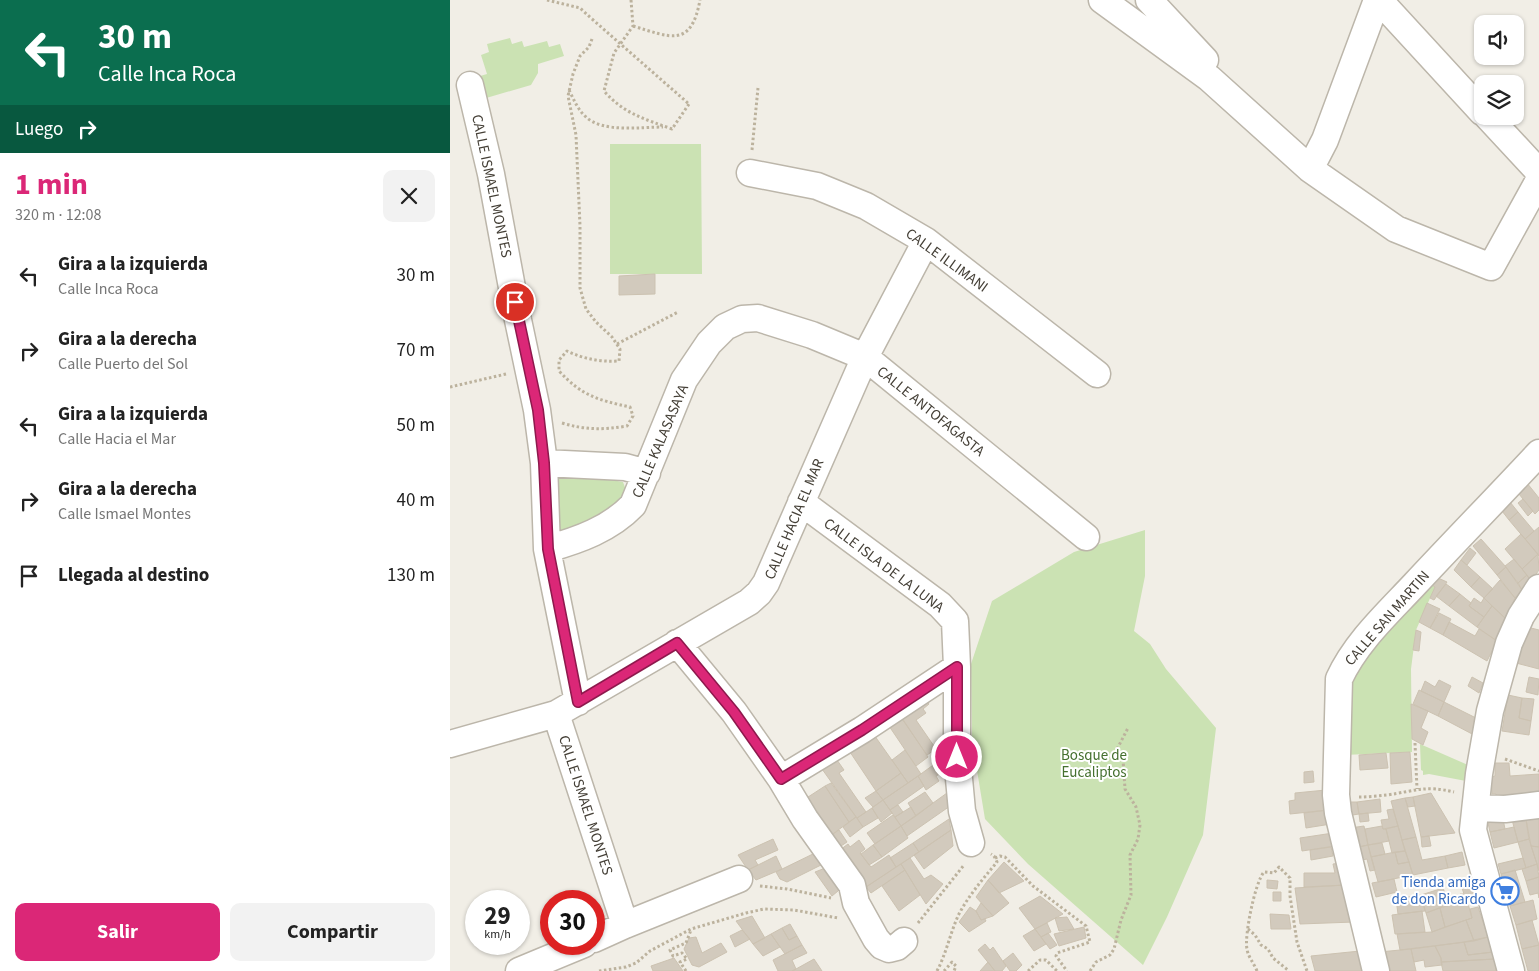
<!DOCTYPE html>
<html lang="es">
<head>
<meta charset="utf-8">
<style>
	:root { --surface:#fff; --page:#f2f2f2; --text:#222; --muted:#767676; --accent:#db2777 }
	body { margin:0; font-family:"Source Sans 3",sans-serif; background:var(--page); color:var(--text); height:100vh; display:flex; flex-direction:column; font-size:19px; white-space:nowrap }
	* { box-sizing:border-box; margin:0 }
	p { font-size:16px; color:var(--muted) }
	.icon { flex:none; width:28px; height:28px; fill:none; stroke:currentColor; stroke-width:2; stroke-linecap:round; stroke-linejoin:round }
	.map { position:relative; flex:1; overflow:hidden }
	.side { display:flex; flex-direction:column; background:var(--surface); width:450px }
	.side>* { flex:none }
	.hud { background:#0b6e4f; color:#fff; overflow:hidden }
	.fabs { position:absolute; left:1024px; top:15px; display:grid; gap:10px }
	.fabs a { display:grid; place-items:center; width:50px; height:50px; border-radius:10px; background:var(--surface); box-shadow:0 1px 4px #0004; font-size:25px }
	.speed { position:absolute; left:15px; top:890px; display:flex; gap:10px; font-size:25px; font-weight:700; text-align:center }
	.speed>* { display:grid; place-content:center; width:65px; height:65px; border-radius:50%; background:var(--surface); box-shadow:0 1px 4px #0004; line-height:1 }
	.speed small { font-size:12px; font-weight:400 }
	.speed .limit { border:8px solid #d22; background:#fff; color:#111 }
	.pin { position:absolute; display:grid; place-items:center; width:42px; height:42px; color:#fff; margin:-21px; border:2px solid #fff; border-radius:50%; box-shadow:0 1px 5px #0007 }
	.me { position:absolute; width:55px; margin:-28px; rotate:0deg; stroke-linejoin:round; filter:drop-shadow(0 0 4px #0008) }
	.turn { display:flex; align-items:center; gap:18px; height:105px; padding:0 15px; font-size:22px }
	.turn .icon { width:65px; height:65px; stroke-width:2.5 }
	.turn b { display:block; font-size:35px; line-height:42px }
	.then { display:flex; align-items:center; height:48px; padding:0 15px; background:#0003; gap:10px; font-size:19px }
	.round { display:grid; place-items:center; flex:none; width:52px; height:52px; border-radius:10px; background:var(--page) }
	.head { display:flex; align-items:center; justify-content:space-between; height:85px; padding:0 15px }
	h1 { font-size:30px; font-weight:700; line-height:38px; color:var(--accent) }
	.cta { display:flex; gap:10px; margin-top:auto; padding:10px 15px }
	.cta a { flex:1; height:58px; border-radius:10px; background:var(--accent); color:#fff; font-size:20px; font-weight:700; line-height:58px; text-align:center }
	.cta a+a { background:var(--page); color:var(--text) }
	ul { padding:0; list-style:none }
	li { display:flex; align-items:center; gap:15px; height:75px; padding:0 15px }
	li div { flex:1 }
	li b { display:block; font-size:19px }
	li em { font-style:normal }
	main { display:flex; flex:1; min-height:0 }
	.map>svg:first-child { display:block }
	.green { fill:#cbe2b3 }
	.building { fill:#d2cabd; stroke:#ccc2b1 }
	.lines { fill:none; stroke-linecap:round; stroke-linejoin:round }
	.minor-casing { stroke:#bcb6aa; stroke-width:29 }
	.path { stroke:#bcb29d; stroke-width:3; stroke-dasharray:2.5 2.5; stroke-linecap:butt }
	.minor { stroke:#fff; stroke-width:26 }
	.path-bridge { stroke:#bcb29d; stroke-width:3; stroke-dasharray:2.5 2.5; stroke-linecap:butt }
	.route-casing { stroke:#8e194d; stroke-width:12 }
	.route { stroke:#db2777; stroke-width:9 }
	.labels { text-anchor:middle; stroke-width:4; stroke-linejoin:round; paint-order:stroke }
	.street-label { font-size:15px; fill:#443f36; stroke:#fff }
	.park-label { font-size:15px; fill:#45702f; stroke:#fff }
	.shop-label { font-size:15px; fill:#366cbe; stroke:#fff; text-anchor:end }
</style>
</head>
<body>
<main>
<section class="side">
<div class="hud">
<div class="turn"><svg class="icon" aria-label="left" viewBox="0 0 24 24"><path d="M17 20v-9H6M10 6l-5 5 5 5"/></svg><div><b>30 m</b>Calle Inca Roca</div></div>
<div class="then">Luego<svg class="icon" aria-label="right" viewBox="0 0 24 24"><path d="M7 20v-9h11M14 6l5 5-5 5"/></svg></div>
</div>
<div class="head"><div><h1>1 min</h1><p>320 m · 12:08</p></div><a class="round"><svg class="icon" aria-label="close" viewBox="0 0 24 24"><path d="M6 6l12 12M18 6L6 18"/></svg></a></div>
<ul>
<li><svg class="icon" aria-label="left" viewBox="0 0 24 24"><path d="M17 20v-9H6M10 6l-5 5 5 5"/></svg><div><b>Gira a la izquierda</b><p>Calle Inca Roca</p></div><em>30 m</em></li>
<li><svg class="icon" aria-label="right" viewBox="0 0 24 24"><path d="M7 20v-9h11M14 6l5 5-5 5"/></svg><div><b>Gira a la derecha</b><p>Calle Puerto del Sol</p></div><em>70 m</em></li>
<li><svg class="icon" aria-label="left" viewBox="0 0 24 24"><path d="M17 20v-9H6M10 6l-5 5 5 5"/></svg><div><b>Gira a la izquierda</b><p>Calle Hacia el Mar</p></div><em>50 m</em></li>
<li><svg class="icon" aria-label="right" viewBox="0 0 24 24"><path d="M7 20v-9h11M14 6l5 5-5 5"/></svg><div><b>Gira a la derecha</b><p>Calle Ismael Montes</p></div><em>40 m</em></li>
<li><svg class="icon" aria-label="arrive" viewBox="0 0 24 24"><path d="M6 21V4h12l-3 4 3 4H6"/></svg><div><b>Llegada al destino</b></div><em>130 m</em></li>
</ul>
<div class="cta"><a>Salir</a><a>Compartir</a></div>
</section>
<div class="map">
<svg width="1089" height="971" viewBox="0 0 1089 971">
	<rect width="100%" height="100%" fill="#f1eee6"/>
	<!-- green -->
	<path class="green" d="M60,38L62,44L72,41L74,47L97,41L99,47L110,44L114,56L88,64V73L81,85L26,101L20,79L37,74L31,55L39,52L37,44Z
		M160,144H251L252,274H160Z
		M114,472L173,482L177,493L169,512L105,535L97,482Z
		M695,530V576L684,631L700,644L716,669L766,728L753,835L717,917L693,965L578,864L535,819L522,740L521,664L542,601L624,552Z
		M977,582L985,587L966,630L961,669L962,752L894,755L898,677Z
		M970,744L1018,765L1016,781L979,774L973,775V771L971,770Z"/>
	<!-- building -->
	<path class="building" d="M205,274V294L169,295V276Z
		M1077,483L1089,498V510L1085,514L1069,494Z
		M1073,499L1083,511L1078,516L1068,503Z
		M1060,502L1068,512L1059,520L1052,511Z
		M1068,512L1084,531L1075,539L1059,520Z
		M1089,527V556L1075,539Z
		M1071,534L1088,554L1072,569L1055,549Z
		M1031,539L1056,567L1047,575L1023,546Z
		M1020,548L1026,553L1017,565L1011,560Z
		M1088,554L1089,570L1081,581L1072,569Z
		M1064,559L1077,575L1068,583L1055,566Z
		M1011,560L1030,577L1021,587L1004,570Z
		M1056,567L1072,590L1065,598L1047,575Z
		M1077,575L1081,581L1072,590L1068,583Z
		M1030,577L1043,589L1034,598L1021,587Z
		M988,578L997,582L984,600L980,598L985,587L982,585L984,579L987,580Z
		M1050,580L1065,598L1056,619L1034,598Z
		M996,584L1010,594L999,606L986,596Z
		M1010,594L1021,603L1019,606L1034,617L1027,627L999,606Z
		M1024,598L1031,603L1034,598L1042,606L1034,617L1019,606Z
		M977,603L990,609L980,628L969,622Z
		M1042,606L1056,619L1047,641L1027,627Z
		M989,613L1001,619L993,635L980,628Z
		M999,622L1025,636L1029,629L1047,641L1037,661L993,635Z
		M1077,627L1089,630V669L1066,663Z
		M966,630L971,632L969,651L963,650Z
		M1022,677L1033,683L1029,693L1018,686Z
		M1079,677L1089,679L1088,695L1076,692Z
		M989,680L1001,686L994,702L971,691L975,681L985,687Z
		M969,690L994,702L988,716L963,704Z
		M1058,695L1072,698L1069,718L1081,721L1079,735L1052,731Z
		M1072,698L1084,699L1081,721L1069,718Z
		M475,699L479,704L473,709L476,713L466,720L486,749L477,755L450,716Z
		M994,702L1026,718L1024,735L988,716Z
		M961,704L978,711L971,728L978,732L973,745L962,739Z
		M450,715L478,757L466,766L437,723Z
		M422,732L451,773L426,791L398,749Z
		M455,750L471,774L458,783L442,760Z
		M960,752L962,782L941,784L940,753Z
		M936,753L938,768L910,770L909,755Z
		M493,758L495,771L486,776L489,781L476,790L468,776Z
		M387,760L394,770L389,773L416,812L407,818L372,769Z
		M1045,763H1059L1060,776L1089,774V793L1046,798V794H1042L1041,777L1045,776Z
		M863,771L864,782L854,783V772Z
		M451,773L458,783L433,800L426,791Z
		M468,776L474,786L440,810L433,800Z
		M381,783L406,817L399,822L375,786Z
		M375,786L399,822L380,836L355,799Z
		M876,790L878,810L840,814L839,801L845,800V793Z
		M426,791L433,800L423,807L415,798Z
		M475,792L483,803L466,816L458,803Z
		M497,793L500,806L457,836L451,826Z
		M981,793L1005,833L971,837L963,797Z
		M963,797L965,806L958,807L955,798Z
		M955,798L966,837L952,840L941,801Z
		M930,799L931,812L909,814L907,802Z
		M433,800L442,813L431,822L422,808Z
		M895,802H907L909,814L896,816Z
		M448,805L453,812L445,817L440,810Z
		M461,807L466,816L451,826L445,817Z
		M422,808L428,818L413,827L407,818Z
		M943,809L948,826L933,829L931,820L939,819L937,810Z
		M878,810L881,824L856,828L854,813Z
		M918,813L919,821L910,822L909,814Z
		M1075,814L1089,815V847L1081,846Z
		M1075,814L1079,839L1068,842L1061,816Z
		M443,815L451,826L425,844L417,833Z
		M406,817L413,827L400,837L393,827Z
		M499,819L501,830L469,852L463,843Z
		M1053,819L1055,829L1040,832L1038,823Z
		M451,826L458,838L432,857L423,845Z
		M914,826L918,845L904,848L900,828Z
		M932,826L933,829H936L939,841L918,845L915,829Z
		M948,826L955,851L942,853L936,829Z
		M1064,827L1068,842L1044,848L1040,832Z
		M389,830L397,842L388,848L380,836Z
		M501,830L503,846L474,869L464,855Z
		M883,833L885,846L852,851L850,838Z
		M979,836L981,846L972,847L971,837Z
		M966,837L972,860L995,856L998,868L963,875L952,840Z
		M323,839L328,850L305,860L308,865L298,870L288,855Z
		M1079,839L1087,864L1076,868L1068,842Z
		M409,840L415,849L410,853L421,867L439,855L446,867L416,887L390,850L398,844L400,847Z
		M463,843L469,852L446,867L440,858Z
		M932,843L935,854L921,857L918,845Z
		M423,845L432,857L419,865L411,854Z
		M918,845L925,870L920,871L917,859L907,861L904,848Z
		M1081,846L1089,847V871L1087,864Z
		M881,847L883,856L861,860L860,850Z
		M955,851L959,862L948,864L945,852Z
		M367,852L375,863L337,882L330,879L326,872Z
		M945,852L948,864L959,862L963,875L928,882L921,857Z
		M1012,852L1015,865L998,868L995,856Z
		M326,856L332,869L306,880L298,870Z
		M460,858L474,879L481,875L493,884L476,904L451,864Z
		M1073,858L1076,868L1051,874L1048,864Z
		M554,862L574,881L549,893L538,880Z
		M890,863L896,885L854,887V873H885L883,864Z
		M451,864L455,870L421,893L416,887Z
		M1087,864L1089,877L1076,881L1072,869Z
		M378,867L394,886L382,896L365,872Z
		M455,870L470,895L449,911L432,886Z
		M1065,870L1075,902L1060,906L1051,874Z
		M1089,877V898L1088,893L1080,895L1076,881Z
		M1020,878L1025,898L1013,901L1010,894H1014L1011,885L1015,883L1013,880Z
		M944,879L947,892L926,897L922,883Z
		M538,880L559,903L543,916L526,897Z
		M817,880L828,881L827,889L817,888Z
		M896,885L904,922L850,924L845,888Z
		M993,888L999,904L976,913L971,895Z
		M823,892H831V901H823Z
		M971,895L975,911L948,914L946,899Z
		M590,896L613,914L585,929L569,908Z
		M1017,900L1022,918L995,927L990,908Z
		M1083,900L1087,919L1066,925L1060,906Z
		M531,903L543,916L531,920L526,911Z
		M520,907L526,911L531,920L535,919L536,921L519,932L509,922Z
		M1028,907L1038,937L1024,941L1016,920L1022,918L1020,909Z
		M990,908L995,927L982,932L976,913Z
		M972,911L975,932L945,934L942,915Z
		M820,914L839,915L841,929H821Z
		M302,916L315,938L303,944L286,921Z
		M617,917L624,929L609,931L605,918Z
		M1016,920L1024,941L950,950L947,934L982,932Z
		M1082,920L1089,945L1072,949L1066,925Z
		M597,923L601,932L591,937L585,929Z
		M340,924L347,936L339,940L332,928Z
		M634,927L636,938L609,946L604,934Z
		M332,928L339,940L347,936L352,945L335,954L321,934Z
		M585,929L596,944L584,951L573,936Z
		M292,930L300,939L285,947L280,936Z
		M598,933L607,945L600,949L591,937Z
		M321,934L330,947L313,956L303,944Z
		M246,937L252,953L271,943L277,952L249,967L242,965L234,949L239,938Z
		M1038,937L1043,952L1018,955L1014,942Z
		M1014,942L1018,955L1043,952L1045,959L991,962V958L985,946Z
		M535,944L540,950L543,947L556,966L552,971H545L528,950Z
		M352,945L357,953L342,960L346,969L342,971H328L323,960Z
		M1089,945V971H1078L1072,949Z
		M985,946L991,958L992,965L975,967L974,960L964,962L961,949Z
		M961,949L966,971H934L929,952Z
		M910,951L914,971H865L861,956Z
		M563,953L572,965L566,971H560L553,961Z
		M224,958L233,971H203L201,966Z
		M364,959L372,971H342L346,969Z
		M1045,959L1046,971H993L991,962Z
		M538,962L545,971H530Z"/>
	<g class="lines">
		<!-- minor casing -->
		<g class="minor-casing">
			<path id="minor" d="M652,0L759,78L860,169L946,229L1041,267L1089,180
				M699,0L755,60
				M929,0L1032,112
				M20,85L41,174L68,320L87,410L94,463L97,549L128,702
				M1037,116L1089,172
				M860,169L875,140L927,0
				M300,173L367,186L416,206L476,241L647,374
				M94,463L175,467L197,473
				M351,502L490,605L505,621L507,667V757L512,811L521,843
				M97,549C129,540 160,529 183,505L234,380L259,343L275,327L292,319L308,318L362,335L415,357L636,537
				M227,643L284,712L331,779L355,819L402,885L406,903L426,939L432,946L439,949L447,947L454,941
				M106,714L175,925
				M0,744L106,714L299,602L309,593L316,583L415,357L476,241
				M331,779L412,730L507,667
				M1026,808L1055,809L1089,805
				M144,939L175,925L289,879
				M69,971L134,944
				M926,971L888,813L886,795L889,679C906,642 938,613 965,584C1006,540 1048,497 1089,453
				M1061,971L1023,830L1029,774L1040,711L1059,643L1071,616L1089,588"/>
		</g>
		<!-- path -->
		<path class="path" d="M97,0L130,8L142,19
			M181,0L183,26L164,53L154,91C174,114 195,119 222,129L239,104
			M183,26C220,37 241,49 250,0
			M119,90C124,100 128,110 136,117C153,133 191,127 213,127
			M302,150L308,88
			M167,344L228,312
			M0,387L56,374
			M112,423C135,430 153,430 177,426L183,416L180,407C148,400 132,396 109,371V360L117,351C134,359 150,362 169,361L170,349L162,337L146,322L136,309L130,288V226L126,135L118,96L123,74L130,56L139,47L142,39
			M965,743L967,789
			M1055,759L1089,771
			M909,797C918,797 928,796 937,795C965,791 975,785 1004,792
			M545,858L550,856L555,857L583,886L636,926L640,942L607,953L606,956L617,971
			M310,886L337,889L381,898
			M468,923L514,865
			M798,929L805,935L811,945L818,949L823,958L839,971
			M149,971L176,967L186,963L200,951L241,929L296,913L314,909L344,910L388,918
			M236,971L230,962L237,959L232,953L223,956L220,950L236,943L241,930
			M487,971C496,954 500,934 508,916C518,896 533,879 547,862L544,856L541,854
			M494,971L502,962L506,966L504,971
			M578,971L590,960H596L607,971
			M640,971L646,962L660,955L664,949L671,920L681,895L680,855L688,839L690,825L686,807L675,789L673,759L666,751L678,728
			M807,971C804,963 798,957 797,949C794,937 805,882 814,872L824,873L829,867L840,878V896L847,942L857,971"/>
		<!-- minor -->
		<use href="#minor" class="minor"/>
		<!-- path-bridge -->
		<path class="path-bridge" d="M142,19L239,104"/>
	</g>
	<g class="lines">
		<!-- route casing -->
		<g class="route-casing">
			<path id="route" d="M65,302L88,410L94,463L98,549L128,702L227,643L284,712L331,779L412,730L507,667V757"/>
		</g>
		<!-- route -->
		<use href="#route" class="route"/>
	</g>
	<!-- icons -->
	<defs>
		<g id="supermarket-ring" transform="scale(1.4375)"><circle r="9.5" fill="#fff" stroke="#3f7fe0" stroke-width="1.5"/><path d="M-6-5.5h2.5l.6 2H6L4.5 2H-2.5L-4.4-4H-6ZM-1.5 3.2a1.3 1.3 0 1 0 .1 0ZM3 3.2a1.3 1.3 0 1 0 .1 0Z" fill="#3f7fe0"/></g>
	</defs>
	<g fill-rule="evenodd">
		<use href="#supermarket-ring" x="1055" y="891"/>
	</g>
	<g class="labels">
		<!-- street labels -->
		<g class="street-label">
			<text transform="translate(42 186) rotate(78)" y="5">CALLE ISMAEL MONTES</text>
			<text transform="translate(497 260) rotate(36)" y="5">CALLE ILLIMANI</text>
			<text transform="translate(481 411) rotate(39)" y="5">CALLE ANTOFAGASTA</text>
			<text transform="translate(210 441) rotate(-67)" y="5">CALLE KALASASAYA</text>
			<text transform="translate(344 519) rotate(-67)" y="5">CALLE HACIA EL MAR</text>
			<text transform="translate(434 565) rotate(37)" y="5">CALLE ISLA DE LA LUNA</text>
			<text transform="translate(937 618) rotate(-49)" y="5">CALLE SAN MARTIN</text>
			<text transform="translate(136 805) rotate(72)" y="5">CALLE ISMAEL MONTES</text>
		</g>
		<!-- park labels -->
		<g class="park-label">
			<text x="644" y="760">Bosque de<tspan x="644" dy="17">Eucaliptos</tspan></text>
		</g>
		<!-- shop labels -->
		<g class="shop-label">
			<text x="1036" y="887">Tienda amiga<tspan x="1036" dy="17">de don Ricardo</tspan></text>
		</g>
	</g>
</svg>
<div class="fabs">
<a><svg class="icon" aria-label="sound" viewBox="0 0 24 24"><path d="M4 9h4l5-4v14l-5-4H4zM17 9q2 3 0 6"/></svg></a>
<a><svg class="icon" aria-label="layers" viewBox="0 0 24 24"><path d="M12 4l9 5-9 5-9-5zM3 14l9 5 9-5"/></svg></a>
</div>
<div class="speed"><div>29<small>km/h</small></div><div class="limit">30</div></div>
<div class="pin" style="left:65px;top:302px;background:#d93025"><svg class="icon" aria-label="arrive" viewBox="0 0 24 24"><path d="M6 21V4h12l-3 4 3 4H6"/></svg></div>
<svg class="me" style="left:507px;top:757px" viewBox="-20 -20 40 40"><circle r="17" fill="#db2777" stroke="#fff" stroke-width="3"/><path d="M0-11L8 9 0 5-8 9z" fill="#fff"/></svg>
</div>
</main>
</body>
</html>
